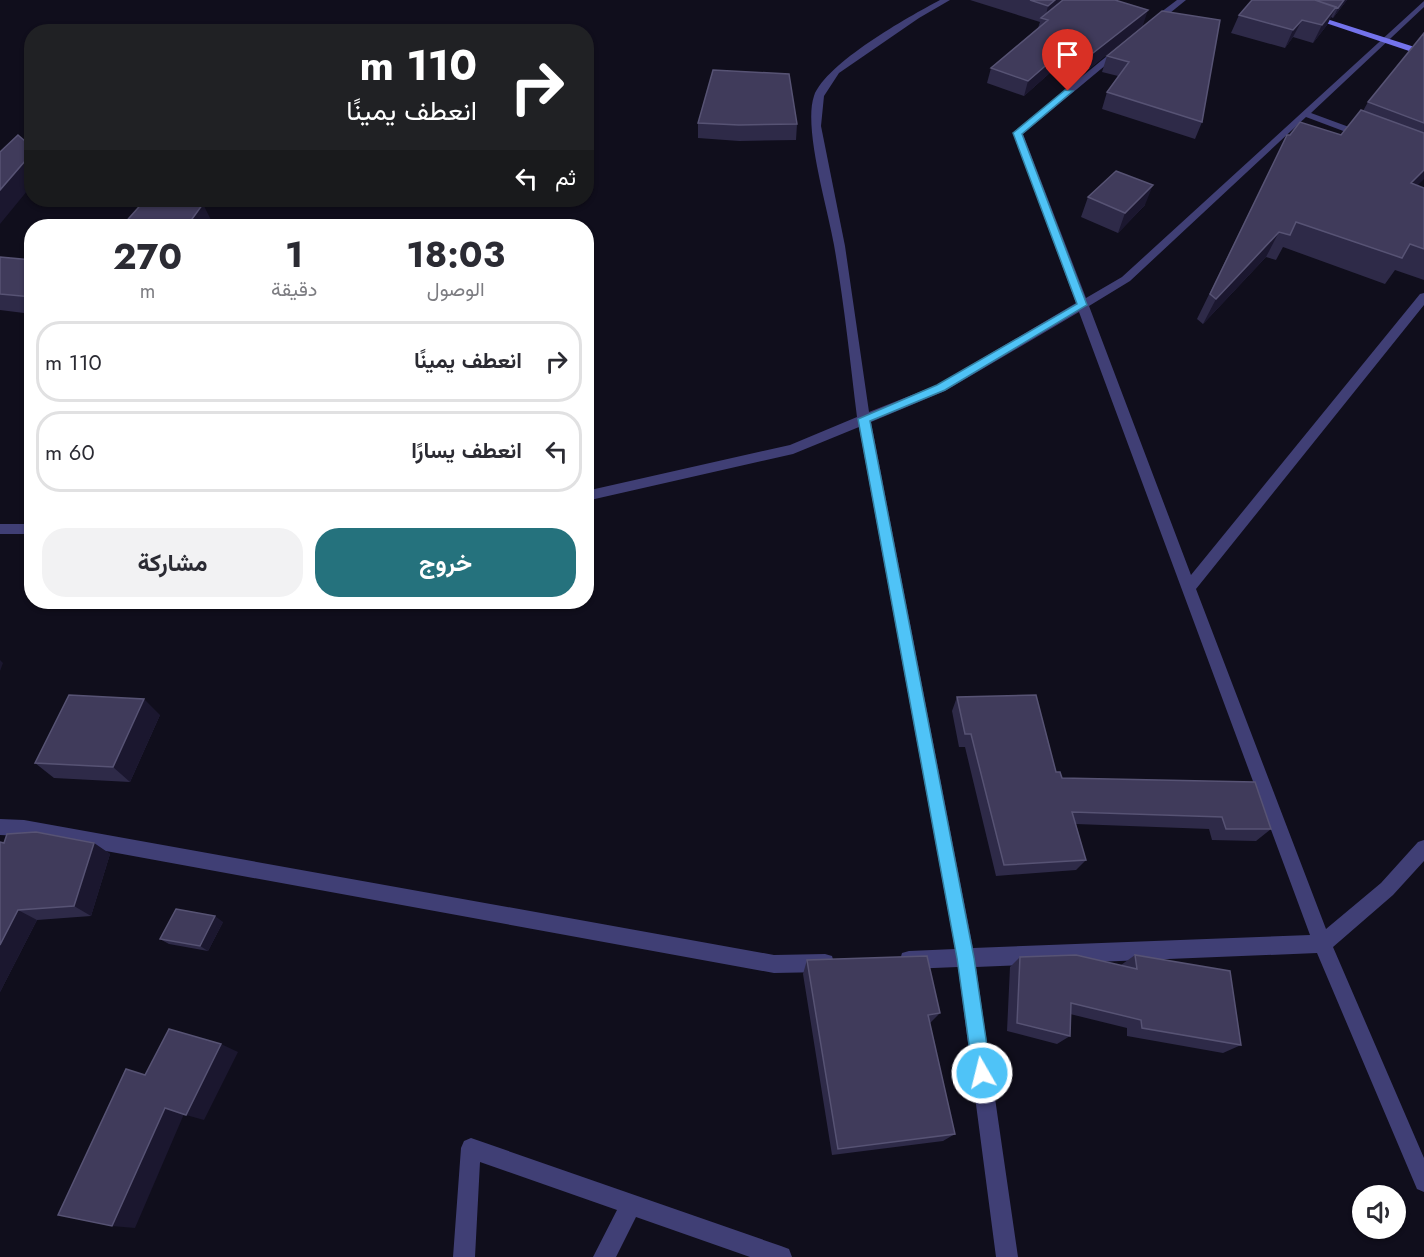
<!DOCTYPE html>
<html lang="ar">
<head>
<meta charset="utf-8">
<style>
	:root { --surface:#fff; --page:#f2f2f3; --text:#2b2b33; --muted:#7c7c81; --line:#e1e1e2; --accent:#25727d }
	body { margin:0; font-family:Jost,Vazirmatn,sans-serif; background:var(--page); color:var(--text); direction:rtl; height:100vh; display:flex; flex-direction:column; font-size:22px; white-space:nowrap }
	* { box-sizing:border-box; margin:0 }
	p { font-size:20px; color:var(--muted) }
	.icon { flex:none; width:33px; height:33px; fill:none; stroke:currentColor; stroke-width:2; stroke-linecap:round; stroke-linejoin:round }
	.map { position:relative; flex:1; overflow:hidden; direction:ltr }
	.sheet { position:absolute; left:24px; top:219px; width:570px; height:390px; display:flex; flex-direction:column; background:var(--surface); border-radius:24px; box-shadow:0 2px 4px #0004; direction:rtl }
	.sheet>* { flex:none }
	.top-card { position:absolute; left:24px; top:24px; width:570px; height:183px; border-radius:24px; box-shadow:0 2px 4px #0004; direction:rtl; background:#202124; color:#fff; overflow:hidden }
	.fabs { position:absolute; left:1352px; top:1185px; display:grid; gap:12px }
	.fabs a { display:grid; place-items:center; width:54px; height:54px; border-radius:50%; background:var(--surface); box-shadow:0 2px 4px #0004; font-size:30px }
	.pin { position:absolute; display:grid; place-items:center; width:51px; height:51px; color:#fff; margin:-62px -26px; border-radius:50% 50% 50% 0; rotate:-45deg; box-shadow:0 0 6px #0007 }
	.pin .icon { rotate:45deg }
	.me { position:absolute; width:66px; margin:-33px; rotate:352deg; stroke-linejoin:round; filter:drop-shadow(0 0 4px #0008) }
	.turn { display:flex; align-items:center; gap:21px; height:126px; padding:0 18px; font-size:27px }
	.turn .icon { width:78px; height:78px; stroke-width:2.5 }
	.turn b { display:block; font-size:42px; line-height:51px }
	.then { display:flex; align-items:center; height:57px; padding:0 18px; background:#0003; gap:12px; font-size:22px }
	.eta { display:flex; justify-content:space-evenly; align-items:center; height:102px; text-align:center }
	.eta b { font-size:36px; font-weight:700; line-height:42px }
	.primary-button { display:flex; gap:12px; margin-top:auto; padding:12px 18px }
	.primary-button a { flex:1; height:69px; border-radius:24px; background:var(--accent); color:#fff; font-size:24px; font-weight:700; line-height:69px; text-align:center }
	.primary-button a+a { background:var(--page); color:var(--text) }
	ul { padding:0; list-style:none }
	li { display:flex; align-items:center; gap:18px; height:81px; margin:0 12px 9px; padding:0 6px; border:3px solid var(--line); border-radius:24px }
	li div { flex:1 }
	li b { display:block; font-size:22px }
	li em { font-style:normal }
	.map>svg:first-child { display:block }
	.lines { fill:none; stroke-linecap:round; stroke-linejoin:round }
	.street { fill:#403f75; fill-rule:evenodd }
	.secondary { fill:#7473ec; fill-rule:evenodd }
	.wall { fill:#2e2a48 }
	.shaded-wall { fill:#1b172f }
	.building { fill:#403b5b; stroke:#575374; stroke-width:1.5 }
	.route { fill:#4fc3f7; stroke:#337fa1; stroke-width:1.5 }
</style>
</head>
<body>
<div class="map">
<svg width="1424" height="1257" viewBox="0 0 1424 1257">
	<rect width="100%" height="100%" fill="#100e1c"/>
	<g class="lines">
		<!-- street -->
		<path class="street" d="M940,0H950L919,18L839,73L824,96L821,126L845,246L869,412L937,385L1076,303L1013,133L1118,47L1125,49L1023,134L1086,298L1122,277L1424,1V7L1311,113L1368,134V138H1362L1306,117L1130,281L1089,306L1191,575L1420,294L1424,293V305L1196,589L1326,929L1381,883L1418,842L1424,840V861L1393,895L1333,947L1424,1158V1192L1417,1189L1317,953L976,967L1018,1257H996L958,967L909,969L902,967L900,960L902,953L909,951L955,949L859,427L793,454L586,501V491L790,445L857,417C850,360 844,302 834,245C828,209 803,128 814,96C826,63 908,17 940,0ZM1079,312L1310,935L973,948L871,422L945,391Z
			M1177,0H1186L1154,26H1148V22Z
			M0,524H32V534H0Z
			M0,819L24,820L774,955L825,954L832,956L834,963L832,970L825,972L774,973L24,836L0,835Z
			M471,1138L781,1246L789,1249L792,1257H750L636,1217L616,1257H593L617,1210L480,1162L475,1257H453L461,1148L464,1141Z"/>
		<!-- secondary -->
		<path class="secondary" d="M1308,13L1424,50V56L1308,17Z"/>
	</g>
	<!-- wall -->
	<path class="wall" d="M970,0H1115L1143,25L1089,69L1062,62L1024,96L987,83L991,68L1038,28L1040,22Z
		M1252,0H1347L1333,18L1331,17L1327,25L1313,43L1293,37L1285,48L1231,33L1239,15Z
		M1162,11L1202,122L1195,139L1102,109L1107,92L1118,76L1102,72L1107,56Z
		M1424,33V178L1417,185L1424,188V280L1395,270L1385,284L1283,247L1276,260L1266,257L1203,324L1197,319L1287,135H1341L1363,111L1368,102Z
		M698,123L797,124L796,140L739,141L698,138Z
		M1088,197L1145,205L1118,233L1081,217Z
		M0,257L32,260V314L0,310Z
		M957,697L1056,772L1062,778L1271,829L1256,841L1212,840L1209,829L1076,824L1086,860L1076,870L996,876L965,747H959L952,711Z
		M160,715L130,782L54,778L35,763Z
		M4,843H94L110,854L91,916L37,920L0,992Z
		M223,922L208,951L169,944L160,939Z
		M1135,955L1241,1045L1223,1053L1127,1036V1028L1070,1014V1036L1057,1044L1007,1031L1010,967L1020,957L1121,965Z
		M807,960L940,1013L930,1023L955,1134L943,1141L832,1155L803,974Z"/>
	<!-- shaded-wall -->
	<path class="shaded-wall" d="M1055,0H1069L1045,19L1048,6Z
		M1344,0H1347L1333,18L1338,8Z
		M1336,7L1327,25L1313,43L1322,25Z
		M1148,10L1143,25L1089,69L1093,53Z
		M1302,20L1293,37L1285,48L1293,30Z
		M1067,47L1062,62L1024,96L1028,81Z
		M32,153V185L0,224V190Z
		M1424,170V179L1395,208L1411,183Z
		M1153,185L1145,205L1118,233L1125,213Z
		M203,204L212,222L208,226H187Z
		M1279,232L1266,257L1203,324L1216,299Z
		M0,660L3,663L0,671Z
		M144,699L160,715L130,782L113,767Z
		M94,843L110,854L91,916L74,906Z
		M18,910L37,920L0,992V945Z
		M215,916L223,922L208,951L200,946Z
		M221,1044L238,1052L204,1120L186,1115Z
		M165,1108L184,1114L135,1228L112,1226Z"/>
	<!-- building -->
	<path class="building" d="M1030,0H1055L1048,6Z
		M1063,0H1115L1148,10L1093,53L1067,47L1028,81L991,68L1048,20L1041,18Z
		M1252,0H1315L1336,7L1322,25L1302,20L1293,30L1239,15Z
		M1315,0H1344L1338,8Z
		M1162,11L1220,20L1202,122L1107,92L1129,62L1107,56Z
		M1424,33V123L1368,102Z
		M713,70L789,74L797,124L739,125L698,123Z
		M1361,110L1424,133V170L1411,183L1424,188V249L1410,244L1402,258L1296,222L1290,235L1279,232L1216,299L1210,294L1287,135H1290L1300,122L1341,135Z
		M18,135L32,147V153L0,190V152Z
		M1116,171L1153,185L1125,213L1088,197Z
		M145,200H156L203,204L187,226H122Z
		M0,257L32,260V297L0,294Z
		M69,695L144,699L113,767L35,763Z
		M1036,695L1056,772H1060L1062,778L1255,782L1271,829H1226L1222,817L1072,812L1086,860L1004,865L971,734H965L957,697Z
		M36,832L94,843L74,906L18,910L0,945V842L4,843L7,834Z
		M176,909L215,916L200,946L160,939Z
		M1076,955L1137,969L1135,955L1230,971L1241,1045L1142,1028L1141,1020L1071,1003L1070,1036L1017,1023L1020,957Z
		M927,956L940,1013L928,1015L955,1134L838,1149L807,960Z
		M169,1029L221,1044L186,1115L165,1108L112,1226L58,1215L126,1069L145,1075Z"/>
	<!-- route -->
	<path class="route" d="M1065,90L1073,91L1022,134L1087,305L945,390L870,421L974,958L991,1073L988,1079L982,1082L975,1079L973,1073L957,958L858,419L937,385L1077,304L1013,133Z"/>
</svg>
<div class="fabs">
<a><svg class="icon" aria-label="sound" viewBox="0 0 24 24"><path d="M4 9h4l5-4v14l-5-4H4zM17 9q2 3 0 6"/></svg></a>
</div>
<div class="pin" style="left:1068px;top:91px;background:#d93025"><svg class="icon" aria-label="arrive" viewBox="0 0 24 24"><path d="M6 21V4h12l-3 4 3 4H6"/></svg></div>
<svg class="me" style="left:982px;top:1073px" viewBox="-20 -20 40 40"><circle r="17" fill="#4fc3f7" stroke="#fff" stroke-width="3"/><path d="M0-11L8 9 0 5-8 9z" fill="#fff"/></svg>
<div class="top-card">
<div class="turn"><svg class="icon" aria-label="right" viewBox="0 0 24 24"><path d="M7 20v-9h11M14 6l5 5-5 5"/></svg><div><b>110 m</b>انعطف يمينًا</div></div>
<div class="then">ثم<svg class="icon" aria-label="left" viewBox="0 0 24 24"><path d="M17 20v-9H6M10 6l-5 5 5 5"/></svg></div>
</div>
<section class="sheet">
<div class="eta">
<div><b>18:03</b><p>الوصول</p></div>
<div><b>1</b><p>دقيقة</p></div>
<div><b>270</b><p>m</p></div>
</div>
<ul>
<li><svg class="icon" aria-label="right" viewBox="0 0 24 24"><path d="M7 20v-9h11M14 6l5 5-5 5"/></svg><div><b>انعطف يمينًا</b></div><em>110 m</em></li>
<li><svg class="icon" aria-label="left" viewBox="0 0 24 24"><path d="M17 20v-9H6M10 6l-5 5 5 5"/></svg><div><b>انعطف يسارًا</b></div><em>60 m</em></li>
</ul>
<div class="primary-button"><a>خروج</a><a>مشاركة</a></div>
</section>
</div>
</body>
</html>
